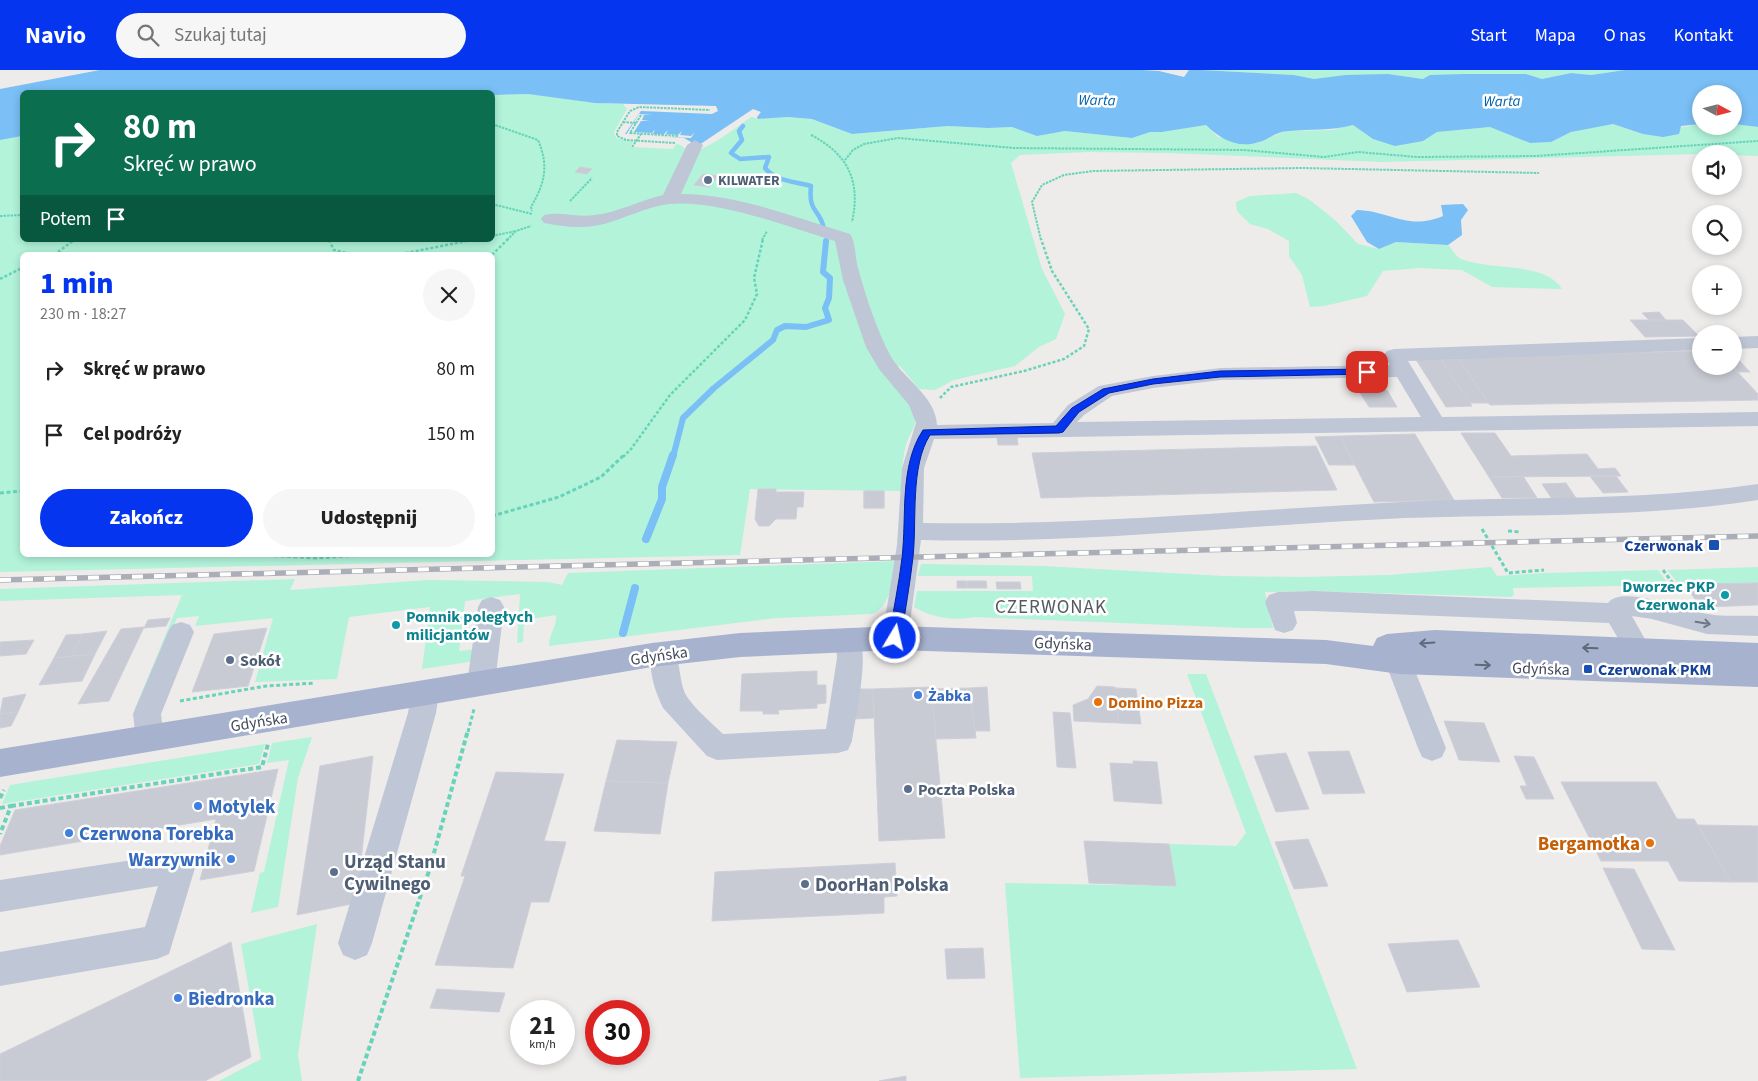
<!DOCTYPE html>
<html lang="pl">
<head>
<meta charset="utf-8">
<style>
	:root { --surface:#fff; --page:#f6f6f6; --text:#222; --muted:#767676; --accent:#0535ee }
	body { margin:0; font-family:"Source Sans 3",sans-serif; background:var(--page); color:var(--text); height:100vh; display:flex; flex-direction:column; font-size:19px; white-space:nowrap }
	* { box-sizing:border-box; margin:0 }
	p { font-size:16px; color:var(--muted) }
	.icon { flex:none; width:28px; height:28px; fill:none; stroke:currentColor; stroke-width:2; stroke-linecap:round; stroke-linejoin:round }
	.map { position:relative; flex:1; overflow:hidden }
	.side { position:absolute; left:20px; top:182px; width:475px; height:305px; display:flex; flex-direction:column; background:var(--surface); border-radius:8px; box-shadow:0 2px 8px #0003 }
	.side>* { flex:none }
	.hud { position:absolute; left:20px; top:20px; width:475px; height:152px; border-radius:8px; box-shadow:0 2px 8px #0003; background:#0b6e4f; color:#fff; overflow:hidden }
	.needle { width:32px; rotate:97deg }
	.fabs { position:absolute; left:1692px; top:15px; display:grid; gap:10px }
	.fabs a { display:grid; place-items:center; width:50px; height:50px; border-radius:50%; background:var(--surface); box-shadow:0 2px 8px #0003; font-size:25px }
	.speed { position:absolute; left:510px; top:930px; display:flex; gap:10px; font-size:25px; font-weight:700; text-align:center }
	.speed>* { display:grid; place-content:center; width:65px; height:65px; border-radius:50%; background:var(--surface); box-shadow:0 2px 8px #0003; line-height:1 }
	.speed small { font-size:12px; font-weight:400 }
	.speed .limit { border:8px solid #d22; background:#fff; color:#111 }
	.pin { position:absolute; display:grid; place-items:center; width:42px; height:42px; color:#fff; margin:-21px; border-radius:10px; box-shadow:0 2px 8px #0006 }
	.me { position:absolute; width:55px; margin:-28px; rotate:9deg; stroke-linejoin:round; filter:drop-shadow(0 0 4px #0008) }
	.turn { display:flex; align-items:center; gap:18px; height:105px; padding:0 20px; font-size:22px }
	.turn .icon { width:65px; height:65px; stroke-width:2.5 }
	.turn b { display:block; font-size:35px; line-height:42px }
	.then { display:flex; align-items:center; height:48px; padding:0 20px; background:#0003; gap:10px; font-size:19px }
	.round { display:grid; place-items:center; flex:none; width:52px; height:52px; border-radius:26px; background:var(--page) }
	.headline { display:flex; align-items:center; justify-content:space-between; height:85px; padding:0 20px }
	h1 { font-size:30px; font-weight:800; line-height:38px; color:var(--accent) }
	.primary-button { display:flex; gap:10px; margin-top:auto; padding:10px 20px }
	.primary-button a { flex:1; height:58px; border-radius:30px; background:var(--accent); color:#fff; font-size:20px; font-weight:800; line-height:58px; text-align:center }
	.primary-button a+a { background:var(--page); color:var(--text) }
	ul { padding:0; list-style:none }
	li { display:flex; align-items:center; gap:15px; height:65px; padding:0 20px }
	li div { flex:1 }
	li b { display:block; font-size:19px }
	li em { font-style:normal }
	header { display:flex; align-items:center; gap:30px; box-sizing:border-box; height:70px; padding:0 25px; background:var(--accent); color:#fff }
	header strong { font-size:24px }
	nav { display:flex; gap:28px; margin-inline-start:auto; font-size:18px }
	.search { width:350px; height:45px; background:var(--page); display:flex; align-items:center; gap:12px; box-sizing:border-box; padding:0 18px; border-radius:28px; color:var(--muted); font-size:19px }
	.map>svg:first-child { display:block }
	.green { fill:#b2f3da; fill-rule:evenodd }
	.water { fill:#7abff5 }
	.pier { fill:#eeebeb }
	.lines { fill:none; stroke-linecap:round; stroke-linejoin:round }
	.stream-far2 { stroke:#7abff5; stroke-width:4.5 }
	.stream-far1 { stroke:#7abff5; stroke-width:6 }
	.stream { stroke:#7abff5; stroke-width:8 }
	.building { fill:#c9cbd4; stroke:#cecfd8 }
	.path-far3 { stroke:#67d4b8; stroke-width:2; stroke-dasharray:2.5 1; stroke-linecap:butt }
	.path-far2 { stroke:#67d4b8; stroke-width:2.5; stroke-dasharray:3 2; stroke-linecap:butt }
	.path-far1 { stroke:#67d4b8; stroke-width:3; stroke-dasharray:4 2.5; stroke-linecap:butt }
	.path { stroke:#67d4b8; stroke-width:4; stroke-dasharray:5 3; stroke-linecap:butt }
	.minor { fill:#bfc6d5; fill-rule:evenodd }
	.major { fill:#a7b2ce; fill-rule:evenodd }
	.rail-casing { stroke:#acaeb7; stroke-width:5.5 }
	.rail { stroke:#fff; stroke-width:4; stroke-dasharray:11; stroke-linecap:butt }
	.oneway { stroke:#6e7585 }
	.oneway2 { stroke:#60687d }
	.route { fill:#0535ee; stroke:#03229b }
	.service-dot { fill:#5c6f8a; stroke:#fff; stroke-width:2 }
	.transit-dot { fill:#1a4fb4; stroke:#fff; stroke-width:2 }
	.culture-dot { fill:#0f9aa8; stroke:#fff; stroke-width:2 }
	.shop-dot { fill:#3f7fe0; stroke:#fff; stroke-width:2 }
	.food-dot { fill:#e8710a; stroke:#fff; stroke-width:2 }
	.labels { text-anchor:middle; stroke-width:5; stroke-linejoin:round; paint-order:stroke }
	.far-service-label { font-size:14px; font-weight:bold; fill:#4e5e75; stroke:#fff; text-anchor:start }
	.far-water-label { font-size:15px; font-style:italic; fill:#0062af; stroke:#fff }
	.transit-label { font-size:16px; font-weight:bold; fill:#164399; stroke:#fff; text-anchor:end }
	.culture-label { font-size:16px; font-weight:bold; fill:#0d838f; stroke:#fff; text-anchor:end }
	.street-label { font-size:16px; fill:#42495a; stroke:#fff }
	.service-label { font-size:16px; font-weight:bold; fill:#4e5e75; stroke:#fff; text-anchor:start }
	.shop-label { font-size:16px; font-weight:bold; fill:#366cbe; stroke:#fff; text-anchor:start }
	.food-label { font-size:16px; font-weight:bold; fill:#c56008; stroke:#fff; text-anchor:start }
	.quarter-label { font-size:19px; letter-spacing:1px; fill:#575961; stroke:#fff }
	.near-shop-label { font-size:19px; font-weight:bold; fill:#366cbe; stroke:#fff; text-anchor:start }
	.near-food-label { font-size:19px; font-weight:bold; fill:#c56008; stroke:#fff; text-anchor:end }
	.near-service-label { font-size:19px; font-weight:bold; fill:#4e5e75; stroke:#fff; text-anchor:start }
</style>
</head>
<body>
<header>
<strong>Navio</strong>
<div class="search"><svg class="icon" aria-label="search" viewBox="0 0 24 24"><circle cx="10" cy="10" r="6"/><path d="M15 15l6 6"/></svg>Szukaj tutaj</div>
<nav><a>Start</a><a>Mapa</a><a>O nas</a><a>Kontakt</a></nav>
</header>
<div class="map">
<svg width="1758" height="1011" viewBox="0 0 1758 1011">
	<rect width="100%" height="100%" fill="#eeebeb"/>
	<!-- green -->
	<path class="green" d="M1201,0H1625L1591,5L1571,3L1542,9L1526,4L1431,5L1423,9L1388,4L1314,9L1294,5Z
		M528,24C560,27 591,34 623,34L627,39L614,62L616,68L633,72L630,77L673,79L676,74C684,75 683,79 689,81C700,86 741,54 751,47L760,49L788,47L812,49L852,64L948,56L988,58L1012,57L1037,66L1065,61L1132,68L1150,62H1162L1206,55L1218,67L1257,73L1286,61L1332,60L1353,55L1373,69L1423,71L1437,62L1490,57L1530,73L1551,72L1571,62L1595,56L1613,54L1643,64L1701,54V56H1734V54L1758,57V86L1701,84L1381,92L1169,83L1088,82L1020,85L1011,93L1042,199L1065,244L1056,269L1039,277L1015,296L954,310L935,320L919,319L900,296L883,301C892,313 906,326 912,339C920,356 910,360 906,375C902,389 901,407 902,421L750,419L740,485L0,502V70L22,66V170H492L493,25ZM22,185H492V485H22Z
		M1296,123L1310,130L1336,151L1358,174L1379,179L1396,172L1448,175C1452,179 1456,187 1461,189C1490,201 1545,191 1562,219L1492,217L1462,200L1419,198L1383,201L1367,226L1324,236L1310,237L1302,205L1289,186V171L1268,159L1250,154L1237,141L1236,132L1250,126Z
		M897,491C892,509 891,537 872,544L777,548L549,576C549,564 557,557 556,545L524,550L523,572L517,573L520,524L465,531L459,581L476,579L475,591L422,599L430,537L349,547L337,609L255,612L273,548L195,556L199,546L177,548L138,641H134L182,525L0,531V519L295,509L290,520L428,510L548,512L562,515L568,503Z
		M921,494L1043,496L1223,506L1301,507L1388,505L1491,497L1497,506L1546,503L1658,500L1669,515L1513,518L1514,525L1511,527L1309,521L1265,522L1273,558H1244L974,547C953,551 933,548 914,537L917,521H1033L1032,506H918Z
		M1758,497V513L1679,514L1667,500Z
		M1187,604H1206L1357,999L1020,1008L1005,813L1176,816L1169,774L1236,776L1246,763Z
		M312,667L298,708L278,837L251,843L260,803L264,802L289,690L267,693L272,673Z
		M265,674L259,694L2,734L10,715Z
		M317,854L298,985L302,1011H219L261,989L241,874Z"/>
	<!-- water -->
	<path class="water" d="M100,0H1142L1159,1L1184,7L1189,0H1201L1294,5L1314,9L1346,5L1388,4L1423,9L1430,5L1464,4H1526L1542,9L1571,3L1591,5L1625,0H1758V57L1734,54V24H1701V54L1681,56L1679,64L1663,67L1643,64L1613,54L1571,62L1551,72L1530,73L1490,57L1437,62L1423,71L1395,76L1373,69L1353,55C1330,61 1311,59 1288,61C1276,62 1269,69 1259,72C1238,79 1220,69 1206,55L1162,62H1150L1132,68L1065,61L1037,66L1012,57L988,58L948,56L852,64L812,49L788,47L758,49L757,47L761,42L753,39L699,75H691V72L684,68L625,64L641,41L712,44L718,41L716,36L595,33L528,24L493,25L492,22H22V66L0,70V19Z
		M1463,134L1468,140L1461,150L1462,165L1448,175L1396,172L1379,179L1367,172L1351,146L1357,140C1390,141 1408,161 1443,146L1441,135Z"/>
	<!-- pier -->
	<path class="pier" d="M639,44L653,45H644L642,50L650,51H641L634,62L652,63L655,59L653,64H664L668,60L666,64L678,65L682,61L680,65L691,66L695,62L691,68L626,65Z"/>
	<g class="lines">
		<!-- stream-far2 -->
		<path class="stream-far2" d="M743,56L739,61L742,70L731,83L740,89L769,87L765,98C776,112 795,111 811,116C808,144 820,138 824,159"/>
		<!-- stream-far1 -->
		<path class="stream-far1" d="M673,387L683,348L714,318L773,270L777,260L785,256L806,257L829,250L825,238L829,228L830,208L823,202L826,171"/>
		<!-- stream -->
		<path class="stream" d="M646,469L662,429V417L673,385
			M623,563L635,518"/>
	</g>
	<!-- building -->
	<path class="building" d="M580,97L592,99L587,104L575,102Z
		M703,104L718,106L709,117L694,115Z
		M1659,242L1666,250H1649L1642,243Z
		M1630,250H1683L1699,266L1645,267Z
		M1701,281V296H1732L1758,324V330L1490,335L1457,287Z
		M1439,287L1470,333L1472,336L1446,337L1415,288Z
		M1737,288L1750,302H1737L1732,296H1734V289Z
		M1459,289L1489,333H1470L1441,290Z
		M1387,320L1397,337H1369L1359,321Z
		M1461,363H1495L1511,386L1587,384L1598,399L1615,398L1621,406L1489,407Z
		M1415,364L1454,430L1374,432L1340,366Z
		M1340,366L1355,395H1329L1315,367Z
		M1017,367L1018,375H998L997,368Z
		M1316,376L1337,420L1041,428L1032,383Z
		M1589,405L1616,406L1628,422L1603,423Z
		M1523,406L1537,428H1502L1489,407Z
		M1566,413L1576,428L1552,429L1542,414Z
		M758,419H776V422H804L803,437H797L796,449H776L769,456H759L755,449Z
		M864,421H884V438H864Z
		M864,421H884V438H864Z
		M957,511H966L967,518H957Z
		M967,511H986L987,518H967Z
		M996,512H1020L1021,519H997Z
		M1758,513V535L1706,537L1700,529H1695L1689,521H1694L1689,514Z
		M170,548L166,556L144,558L148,550Z
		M144,557L109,631L78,634L121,559Z
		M267,558L248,616L192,622L214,564Z
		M107,561L95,584L71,586L83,564Z
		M83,564L71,586L54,588L66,565Z
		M34,570L26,584L0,586V572Z
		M95,584L82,611L39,615L54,588Z
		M817,601V615H826V633L817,634V638L778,640L779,644H763V641H740L742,604Z
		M1097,616L1115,617L1119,653L1074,651L1073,635L1088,629Z
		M931,617L945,768L879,771L873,619Z
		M987,617L990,661H975L970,618Z
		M970,618L976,668L936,669L931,619Z
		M1115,618L1136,619L1141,654L1119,653Z
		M852,619H873L874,648L853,649Z
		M26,624L18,642L0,644L3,628Z
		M18,642L11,656L0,658V644Z
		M1053,642L1070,643L1076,698L1057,697Z
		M1444,651L1484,653L1500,692L1459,690Z
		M617,670L677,672L668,713L606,711Z
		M1349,681L1365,723L1323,724L1308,682Z
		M1286,683L1309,739L1276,742L1254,686Z
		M373,686L356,833L297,845L320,696Z
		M1514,686L1534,687L1554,729H1526L1520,716H1527Z
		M1133,691L1157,692L1162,734L1114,731L1110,693L1133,694Z
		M278,699L254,801L200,810L216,749L0,785V776L15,740Z
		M496,702L564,704L544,771L566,772L549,832H531L513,898L435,895L465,806H461Z
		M606,711L668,713L660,764L594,761Z
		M1561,712H1656L1677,749H1694L1731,812L1679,811L1668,791H1601Z
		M1698,755L1758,756V812H1731Z
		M1308,769L1328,816L1294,819L1275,772Z
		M1084,771L1169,774L1176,816L1089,813Z
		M895,793L897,826L884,827V843L712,851L715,802Z
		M1603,798L1634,799L1675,880L1642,879Z
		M1458,870L1480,917L1407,922L1388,874Z
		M231,872L251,987L205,1011H0V984Z
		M983,878L985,908L947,909L945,879Z
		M437,919L505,923L499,942L430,938Z
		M906,1006V1011H879Z"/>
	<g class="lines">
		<!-- path-far3 -->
		<path class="path-far3" d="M641,45L630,63L679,66
			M623,52L637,53
			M492,54L538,70C549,96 545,113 531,137L532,141
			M811,65C848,84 861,111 852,152
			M675,73L626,70L617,66V62L630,41L639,37L710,40
			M632,77L641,64
			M845,90L853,80L864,74L898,68L1014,78L1244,80L1324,87L1358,82L1417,87L1536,86L1758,71
			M570,131L592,108
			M492,134L532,144
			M0,146L22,145
			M492,166L516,161
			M470,170H472
			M507,170L516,161L531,156
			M762,170L767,161
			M1041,170L1032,132L1042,115L1064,105L1093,101L1302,98L1539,103"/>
		<!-- path-far2 -->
		<path class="path-far2" d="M329,170L334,180L356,185
			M54,185L74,170
			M396,185L472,170
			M492,185L508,169
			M0,209L22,198
			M940,328L951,317L1024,301L1064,289L1084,276L1089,259L1052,201L1041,169
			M623,387L631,379L670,325L745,250L757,224L754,208L763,169"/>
		<!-- path-far1 -->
		<path class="path-far1" d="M0,423L22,421
			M492,446L559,427L601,407L624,385
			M1482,459L1508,503L1544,500
			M1508,461L1520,462
			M261,485L317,488L362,485
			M1663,500L1680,523
			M180,631L266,616L315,613
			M468,662L474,639"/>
		<!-- path -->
		<path class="path" d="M0,728L4,720
			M11,736L262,697L268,674
			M0,738L11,736L0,764
			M358,1011L429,801L468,660"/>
		<!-- minor -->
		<path class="minor" d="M695,70L703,75L681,124C738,124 796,148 850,164C856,173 855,188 858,198C866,227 876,258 890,285C903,309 936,326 937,355L1053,353L1068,335L1099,316L1153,306L1221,298L1390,295L1384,285L1387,281L1394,279L1701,268V280L1408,291L1442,347L1758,342V356L934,369L924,398L923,453C1083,456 1242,440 1401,432C1521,426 1638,432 1758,414V430C1641,448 1523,444 1405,448C1244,455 1083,474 921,470L908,568L904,575L895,579L886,575L882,568L897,475L902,398L916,353L909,335L879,299L866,277L843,210L835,171C788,157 718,129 669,134C646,137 626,148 604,154C585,159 563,157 544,153L541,149L544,145C560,141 578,148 595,145C616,143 641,130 663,125L687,75ZM1397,307L1421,347L1077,352L1084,345L1112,326L1153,318L1221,310Z
			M1758,266V278L1734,279V267Z
			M1314,521L1608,533C1622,514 1687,541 1708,544C1724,547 1741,545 1758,546V566L1707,564L1652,549L1632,546L1651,580L1644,606L1634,609L1624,606L1620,598L1625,580L1609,553L1314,541H1294L1297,553L1293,560L1284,563L1275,560L1265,532L1269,525L1278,522Z
			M491,527L500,530L504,537L495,613L491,621L481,624L471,621L467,613L478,537L482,530Z
			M181,552L190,555L194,562L161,644L164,669L160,678L150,681L140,678L136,669L133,644L168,562L172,555Z
			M849,558L858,562C870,584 856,644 852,671L848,680L838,683L717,690L707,686L663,638C655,621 645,595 655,576L664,573L673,576C680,590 679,607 684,621C689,634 713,654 723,664L826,659L837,588L836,569L840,562Z
			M1392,565L1401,568L1405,576L1446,678L1442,687L1432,691L1422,687L1418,678L1379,576L1383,568Z
			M425,611L435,615L439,623L436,643L372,873L367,885L355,890L343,885L338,873L408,643L411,623L415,615Z
			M179,783L190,787L195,798L169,884L157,889L0,916V882L145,857L158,816L0,842V810Z"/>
		<!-- major -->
		<path class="major" d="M895,556L1326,570L1373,576L1377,568L1387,564L1435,560L1758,573V617L1400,604L1326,594L895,580L740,587L652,597L0,707V679L652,573L740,563Z"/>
		<!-- rail casing -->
		<g class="rail-casing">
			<path id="rail" d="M0,510L1758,466"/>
		</g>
		<!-- rail -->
		<use href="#rail" class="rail"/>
	</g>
	<!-- one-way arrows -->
	<defs><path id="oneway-shaft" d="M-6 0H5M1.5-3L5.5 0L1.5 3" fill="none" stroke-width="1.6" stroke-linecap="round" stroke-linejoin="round" transform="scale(1.25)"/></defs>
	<use class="oneway" href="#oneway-shaft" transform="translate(1703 553) rotate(10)"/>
	<g class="oneway2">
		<use href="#oneway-shaft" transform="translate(1427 573) rotate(176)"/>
		<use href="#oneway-shaft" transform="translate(1590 578) rotate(-178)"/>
		<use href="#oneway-shaft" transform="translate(1483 595) rotate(2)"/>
	</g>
	<!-- route -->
	<path class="route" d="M1367,299L1370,300V304L1220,307L1153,314L1109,323L1079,342L1063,362L1059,363L930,365C910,396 917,451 913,487C910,514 905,541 901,568L895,572L890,571L889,568C893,541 899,514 902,488C907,445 899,397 923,360L1056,356L1072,338L1103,319L1153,309L1220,301Z"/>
	<!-- markers -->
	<g class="service-dot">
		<circle cx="708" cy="110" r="5"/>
		<circle cx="230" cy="590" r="5"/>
		<circle cx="908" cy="719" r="5"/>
		<circle cx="334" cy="802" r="5"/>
		<circle cx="805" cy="814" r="5"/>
	</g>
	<g class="transit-dot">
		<rect x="1708" y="469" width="12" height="12" rx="2.5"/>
		<rect x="1583" y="594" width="10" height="10" rx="2.5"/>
	</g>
	<g class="culture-dot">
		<circle cx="1725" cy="525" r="5"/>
		<circle cx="396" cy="555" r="5"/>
	</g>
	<g class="shop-dot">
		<circle cx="918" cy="625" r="5"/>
		<circle cx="198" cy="736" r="5"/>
		<circle cx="69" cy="763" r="5"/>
		<circle cx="231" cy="789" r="5"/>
		<circle cx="178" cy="928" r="5"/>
	</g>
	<g class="food-dot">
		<circle cx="1098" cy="632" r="5"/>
		<circle cx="1650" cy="773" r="5"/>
	</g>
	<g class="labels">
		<!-- far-service labels -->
		<g class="far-service-label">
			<text x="718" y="115">KILWATER</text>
		</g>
		<!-- far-water labels -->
		<g class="far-water-label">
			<text transform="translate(1097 30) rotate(1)" y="5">Warta</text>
			<text transform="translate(1502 31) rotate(-1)" y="5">Warta</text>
		</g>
		<!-- transit labels -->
		<g class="transit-label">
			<text x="1703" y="481">Czerwonak</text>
			<text x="1598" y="605" text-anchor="start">Czerwonak PKM</text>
		</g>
		<!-- culture labels -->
		<g class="culture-label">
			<text x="1715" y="522">Dworzec PKP<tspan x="1715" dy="18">Czerwonak</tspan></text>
			<text x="406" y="552" text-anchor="start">Pomnik poległych<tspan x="406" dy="18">milicjantów</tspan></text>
		</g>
		<!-- street labels -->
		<g class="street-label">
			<text transform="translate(1063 573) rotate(2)" y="6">Gdyńska</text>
			<text transform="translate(659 585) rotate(-8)" y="6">Gdyńska</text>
			<text transform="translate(1541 598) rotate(2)" y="6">Gdyńska</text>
			<text transform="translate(259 651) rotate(-9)" y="6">Gdyńska</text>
		</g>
		<!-- service labels -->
		<g class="service-label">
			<text x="240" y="596">Sokół</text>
			<text x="918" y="725">Poczta Polska</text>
		</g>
		<!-- shop labels -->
		<g class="shop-label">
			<text x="928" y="631">Żabka</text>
		</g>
		<!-- food labels -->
		<g class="food-label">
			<text x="1108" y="638">Domino Pizza</text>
		</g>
		<!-- quarter labels -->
		<g class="quarter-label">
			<text x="1051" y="543">CZERWONAK</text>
		</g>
		<!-- near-shop labels -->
		<g class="near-shop-label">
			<text x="208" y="743">Motylek</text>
			<text x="79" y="770">Czerwona Torebka</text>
			<text x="221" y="796" text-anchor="end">Warzywnik</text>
			<text x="188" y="935">Biedronka</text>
		</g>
		<!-- near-food labels -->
		<g class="near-food-label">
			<text x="1640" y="780">Bergamotka</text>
		</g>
		<!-- near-service labels -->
		<g class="near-service-label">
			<text x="344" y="798">Urząd Stanu<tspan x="344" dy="22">Cywilnego</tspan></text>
			<text x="815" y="821">DoorHan Polska</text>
		</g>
	</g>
</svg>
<div class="fabs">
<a><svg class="needle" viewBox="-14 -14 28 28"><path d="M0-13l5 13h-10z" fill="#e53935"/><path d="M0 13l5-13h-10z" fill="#767676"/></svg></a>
<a><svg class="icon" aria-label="sound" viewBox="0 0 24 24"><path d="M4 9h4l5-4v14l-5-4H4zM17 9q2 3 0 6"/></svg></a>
<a><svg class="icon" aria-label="search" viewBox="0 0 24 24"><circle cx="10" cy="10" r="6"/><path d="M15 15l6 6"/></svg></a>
<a>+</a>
<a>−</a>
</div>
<div class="speed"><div>21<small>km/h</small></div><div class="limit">30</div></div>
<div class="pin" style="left:1367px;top:302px;background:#d93025"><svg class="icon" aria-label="arrive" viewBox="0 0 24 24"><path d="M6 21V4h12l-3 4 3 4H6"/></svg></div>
<svg class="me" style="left:895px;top:568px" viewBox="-20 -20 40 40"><circle r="17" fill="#0535ee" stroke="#fff" stroke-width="3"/><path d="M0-11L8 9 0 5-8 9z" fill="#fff"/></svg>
<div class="hud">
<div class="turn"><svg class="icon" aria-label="right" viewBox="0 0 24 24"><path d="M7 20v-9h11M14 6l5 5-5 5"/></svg><div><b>80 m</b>Skręć w prawo</div></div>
<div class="then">Potem<svg class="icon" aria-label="arrive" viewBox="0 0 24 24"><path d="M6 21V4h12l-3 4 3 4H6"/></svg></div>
</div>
<section class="side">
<div class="headline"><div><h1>1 min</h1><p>230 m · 18:27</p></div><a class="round"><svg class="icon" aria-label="close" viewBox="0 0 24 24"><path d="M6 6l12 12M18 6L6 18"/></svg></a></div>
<ul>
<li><svg class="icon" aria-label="right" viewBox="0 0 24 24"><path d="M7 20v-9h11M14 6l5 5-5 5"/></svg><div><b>Skręć w prawo</b></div><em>80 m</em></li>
<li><svg class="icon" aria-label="arrive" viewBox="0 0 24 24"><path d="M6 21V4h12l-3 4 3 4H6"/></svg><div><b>Cel podróży</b></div><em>150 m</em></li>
</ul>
<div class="primary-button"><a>Zakończ</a><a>Udostępnij</a></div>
</section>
</div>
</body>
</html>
